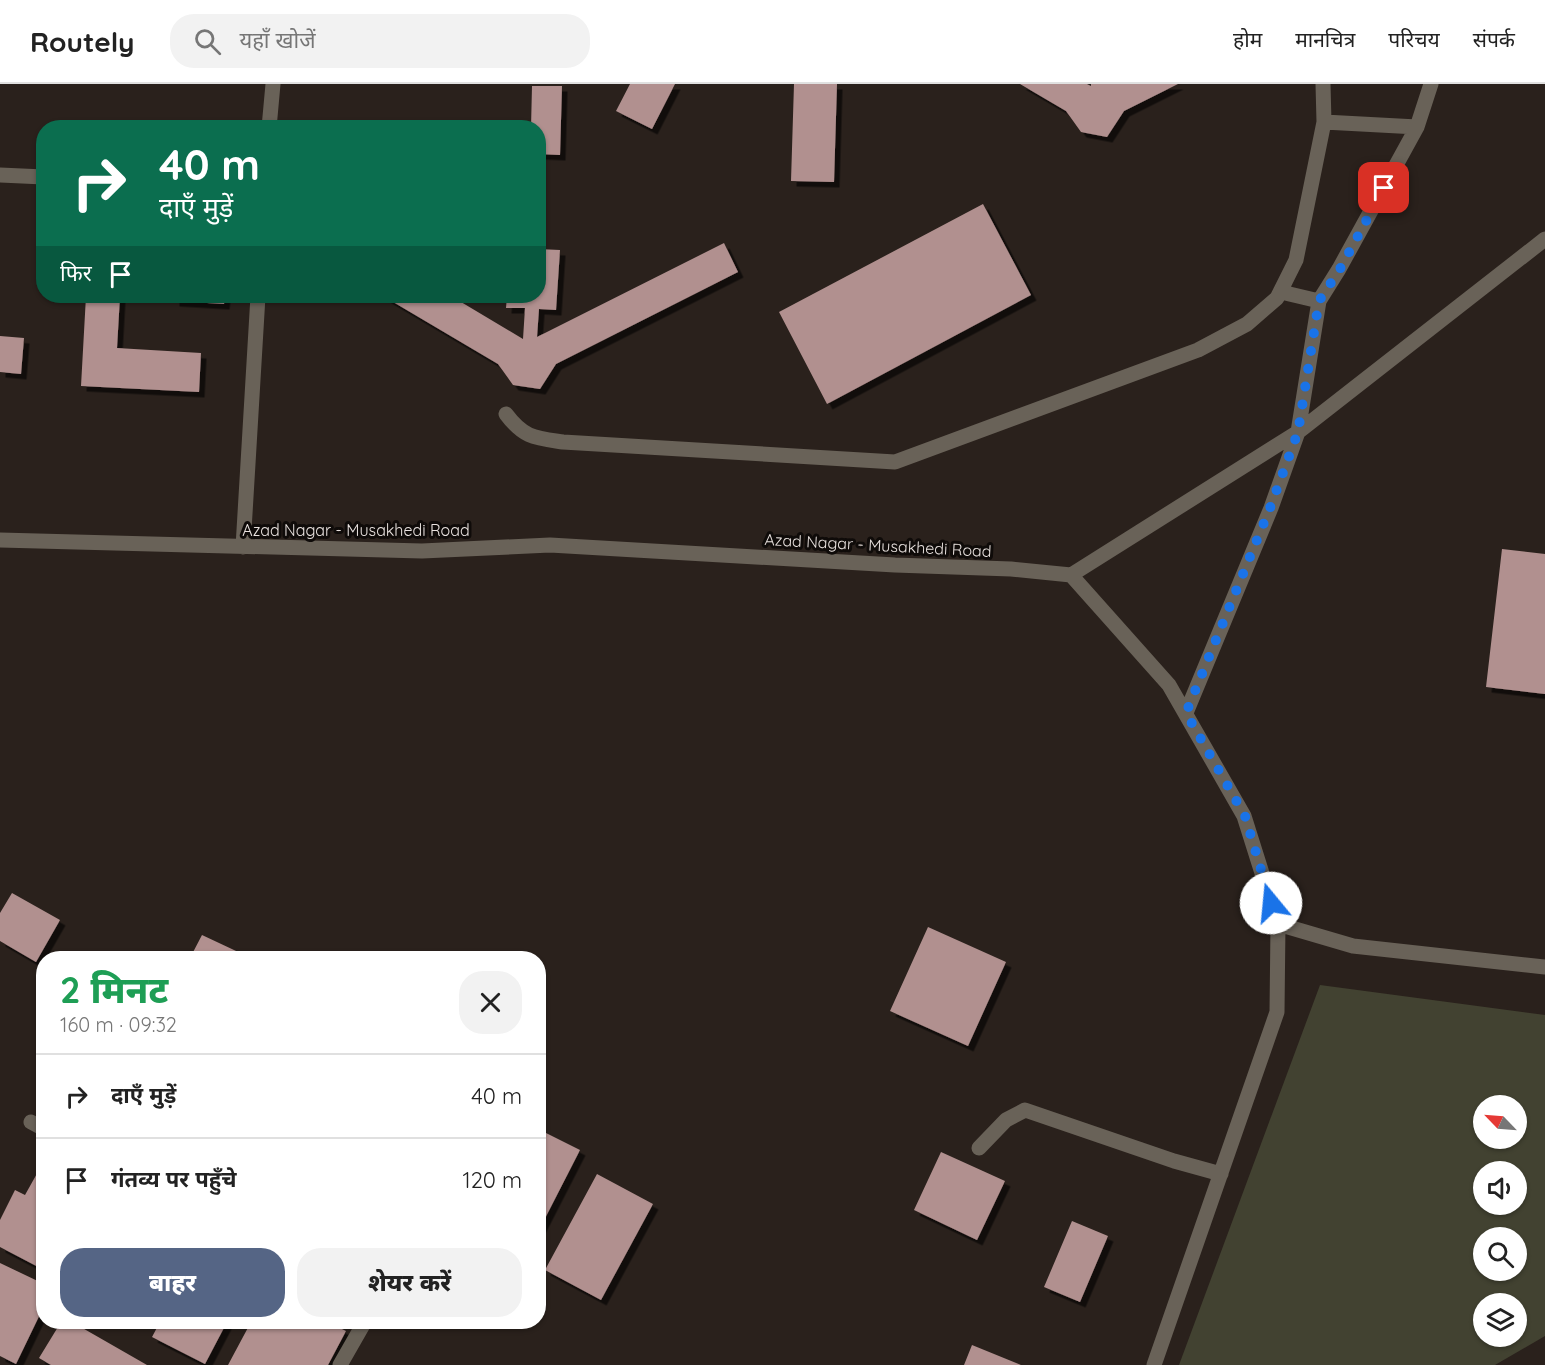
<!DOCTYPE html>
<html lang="hi">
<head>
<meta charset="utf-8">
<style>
	:root { --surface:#fff; --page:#f2f2f2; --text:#222; --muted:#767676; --line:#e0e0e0; --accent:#556585 }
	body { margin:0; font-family:Quicksand,"Noto Sans Devanagari",sans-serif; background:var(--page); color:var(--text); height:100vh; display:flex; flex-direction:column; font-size:22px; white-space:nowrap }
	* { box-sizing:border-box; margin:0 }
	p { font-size:20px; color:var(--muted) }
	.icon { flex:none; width:33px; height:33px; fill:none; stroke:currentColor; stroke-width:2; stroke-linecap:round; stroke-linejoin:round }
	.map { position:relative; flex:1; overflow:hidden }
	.drawer { position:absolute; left:36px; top:867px; width:510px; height:378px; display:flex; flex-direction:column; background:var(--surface); border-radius:24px; box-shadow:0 2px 4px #0004 }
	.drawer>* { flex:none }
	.guide { position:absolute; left:36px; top:36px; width:510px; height:183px; border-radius:24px; box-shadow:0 2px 4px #0004; background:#0b6e4f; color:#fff; overflow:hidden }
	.needle { width:39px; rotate:295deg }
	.fabs { position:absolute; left:1473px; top:1011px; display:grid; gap:12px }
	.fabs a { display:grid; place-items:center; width:54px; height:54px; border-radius:50%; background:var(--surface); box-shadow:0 2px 4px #0004; font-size:30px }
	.pin { position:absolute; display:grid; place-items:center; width:51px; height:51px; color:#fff; margin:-26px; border-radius:12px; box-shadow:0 3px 9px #0006 }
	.me { position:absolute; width:66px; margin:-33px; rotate:343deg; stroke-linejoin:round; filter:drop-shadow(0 0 4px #0008) }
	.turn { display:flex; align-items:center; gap:21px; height:126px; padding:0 24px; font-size:27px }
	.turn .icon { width:78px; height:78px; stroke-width:2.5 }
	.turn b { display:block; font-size:42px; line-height:51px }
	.then { display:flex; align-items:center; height:57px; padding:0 24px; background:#0003; gap:12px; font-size:22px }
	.round { display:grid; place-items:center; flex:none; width:63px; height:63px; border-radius:24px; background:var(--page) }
	.summary { display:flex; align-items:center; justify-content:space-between; height:102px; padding:0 24px }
	h1 { font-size:36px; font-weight:800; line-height:45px; color:#1e9e55 }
	.button { display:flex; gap:12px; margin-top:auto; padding:12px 24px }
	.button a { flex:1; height:69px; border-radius:24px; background:var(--accent); color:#fff; font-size:24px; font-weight:800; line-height:69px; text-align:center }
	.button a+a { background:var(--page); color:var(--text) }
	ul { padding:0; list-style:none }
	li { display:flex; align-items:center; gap:18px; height:84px; padding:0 24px; border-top:2px solid var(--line) }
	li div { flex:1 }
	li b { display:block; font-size:22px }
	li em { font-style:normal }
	header { display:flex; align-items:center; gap:36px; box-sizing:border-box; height:84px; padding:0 30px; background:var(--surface); border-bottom:2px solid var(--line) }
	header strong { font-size:28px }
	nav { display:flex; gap:33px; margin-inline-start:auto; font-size:21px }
	.search { width:420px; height:54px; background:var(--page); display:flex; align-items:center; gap:15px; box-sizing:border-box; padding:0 21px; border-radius:24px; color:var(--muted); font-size:22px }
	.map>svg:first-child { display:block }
	.green { fill:#424231; fill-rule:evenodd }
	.building { fill:#b1908f; filter:url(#shadow) }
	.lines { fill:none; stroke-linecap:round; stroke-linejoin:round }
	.minor { stroke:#696258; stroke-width:15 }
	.route { stroke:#1a73e8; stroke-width:10; stroke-dasharray:0 18 }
	.labels { text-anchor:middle; stroke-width:6; stroke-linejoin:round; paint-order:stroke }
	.street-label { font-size:16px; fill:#e9e2df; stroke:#0f0b09 }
</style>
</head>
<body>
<header>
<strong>Routely</strong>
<div class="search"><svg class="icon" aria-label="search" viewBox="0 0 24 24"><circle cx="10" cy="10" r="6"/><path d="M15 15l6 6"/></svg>यहाँ खोजें</div>
<nav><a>होम</a><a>मानचित्र</a><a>परिचय</a><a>संपर्क</a></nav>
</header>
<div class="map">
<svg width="1545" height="1281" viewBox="0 0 1545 1281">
	<defs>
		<filter id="shadow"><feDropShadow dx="5.5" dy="5.5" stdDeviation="0" flood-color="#0009"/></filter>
	</defs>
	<rect width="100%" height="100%" fill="#2a211c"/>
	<!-- green -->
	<path class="green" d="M1320,901L1545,931V1252L1495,1281H1179ZM1484,1022H1516V1054H1484ZM1484,1088H1516V1120H1484ZM1484,1154H1516V1186H1484ZM1484,1220H1516V1252H1484Z"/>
	<!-- building -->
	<path class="building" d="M630,0H675L652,45L616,27Z
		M794,0H837L834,98L791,97Z
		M1020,0H1087L1091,2V0H1178L1124,27L1107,53L1081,48L1066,27Z
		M532,2H562L560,71L538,70V44H531Z
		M983,120L1031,211L827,320L779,228Z
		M724,159L738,188L556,280L540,305L513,301L498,280L383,212H451L523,255L525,224H506L507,212H538V165L560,166L556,226L539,225L537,253Z
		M86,212H120L117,264L201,269L199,308L81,302Z
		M174,212H225L224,220L174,217Z
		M0,252L24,254L21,290L0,288Z
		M1502,465L1545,470V610L1486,603Z
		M12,809L60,836L36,878L0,857V829Z
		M928,843L1006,878L968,962L890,927Z
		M202,851L251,874H190Z
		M538,1045L580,1066L538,1148Z
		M941,1068L1005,1097L977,1156L914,1126Z
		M44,1077V1186L0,1163V1136L15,1106L25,1111Z
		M597,1090L653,1120L601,1216L545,1186Z
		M1072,1137L1108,1152L1080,1218L1044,1203Z
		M0,1179L44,1200V1222L16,1280L0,1272Z
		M61,1238H72L147,1281H51L39,1274Z
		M160,1238H227L205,1280L152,1253Z
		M251,1238H328L346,1247L328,1281H228Z
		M972,1261L1021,1281H964Z"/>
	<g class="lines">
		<!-- minor -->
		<path class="minor" d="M1324,38L1417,43
			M269,44L273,0
			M0,91L44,93
			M1281,208L1319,217
			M506,330C524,354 535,354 563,358L895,378L1198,266L1247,240L1277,214L1296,176L1324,38L1323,0
			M0,456L422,467L550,461L895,481L1011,485L1071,491L1169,601L1244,732L1278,840L1277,928L1154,1281
			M243,463L258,212
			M1071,491L1298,348L1545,155
			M1186,629L1271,424L1298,348L1319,217L1339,185L1417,43L1431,0
			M1278,840L1353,862L1545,883
			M31,1038L44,1045
			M979,1064L1006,1036L1025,1026L1174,1077L1221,1090
			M340,1281L364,1239L361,1238"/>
	</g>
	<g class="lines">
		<!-- route -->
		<path class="route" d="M1271,819L1245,732L1186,629L1270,424L1298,348L1319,217L1340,185L1384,104"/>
	</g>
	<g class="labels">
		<!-- street labels -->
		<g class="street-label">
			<text x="356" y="452">Azad Nagar - Musakhedi Road</text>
			<text transform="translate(878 461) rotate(3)" y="6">Azad Nagar - Musakhedi Road</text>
		</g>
	</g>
</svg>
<div class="fabs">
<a><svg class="needle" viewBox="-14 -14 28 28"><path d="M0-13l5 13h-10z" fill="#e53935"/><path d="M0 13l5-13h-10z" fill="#767676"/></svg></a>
<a><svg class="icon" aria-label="sound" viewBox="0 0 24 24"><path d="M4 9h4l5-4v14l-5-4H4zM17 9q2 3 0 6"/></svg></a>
<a><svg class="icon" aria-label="search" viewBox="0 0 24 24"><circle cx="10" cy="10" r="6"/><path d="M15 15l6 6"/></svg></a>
<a><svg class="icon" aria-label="layers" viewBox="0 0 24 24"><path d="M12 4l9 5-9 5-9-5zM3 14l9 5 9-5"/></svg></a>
</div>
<div class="pin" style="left:1384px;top:104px;background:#d93025"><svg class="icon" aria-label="arrive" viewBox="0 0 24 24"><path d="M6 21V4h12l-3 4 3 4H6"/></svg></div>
<svg class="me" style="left:1271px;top:819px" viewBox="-20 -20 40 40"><circle r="19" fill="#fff"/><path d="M0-13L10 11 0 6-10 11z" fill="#1a73e8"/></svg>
<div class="guide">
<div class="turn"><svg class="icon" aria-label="right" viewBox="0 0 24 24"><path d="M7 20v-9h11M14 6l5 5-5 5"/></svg><div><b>40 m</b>दाएँ मुड़ें</div></div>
<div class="then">फिर<svg class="icon" aria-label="arrive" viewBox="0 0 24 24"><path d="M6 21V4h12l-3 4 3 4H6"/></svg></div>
</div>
<section class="drawer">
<div class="summary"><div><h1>2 मिनट</h1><p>160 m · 09:32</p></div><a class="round"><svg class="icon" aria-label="close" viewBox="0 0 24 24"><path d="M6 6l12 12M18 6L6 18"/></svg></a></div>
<ul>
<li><svg class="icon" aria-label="right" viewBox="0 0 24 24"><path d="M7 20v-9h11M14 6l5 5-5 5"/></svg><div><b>दाएँ मुड़ें</b></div><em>40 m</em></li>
<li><svg class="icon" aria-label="arrive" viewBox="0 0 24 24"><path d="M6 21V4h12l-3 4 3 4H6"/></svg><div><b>गंतव्य पर पहुँचे</b></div><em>120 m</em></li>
</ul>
<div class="button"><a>बाहर</a><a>शेयर करें</a></div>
</section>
</div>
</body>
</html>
